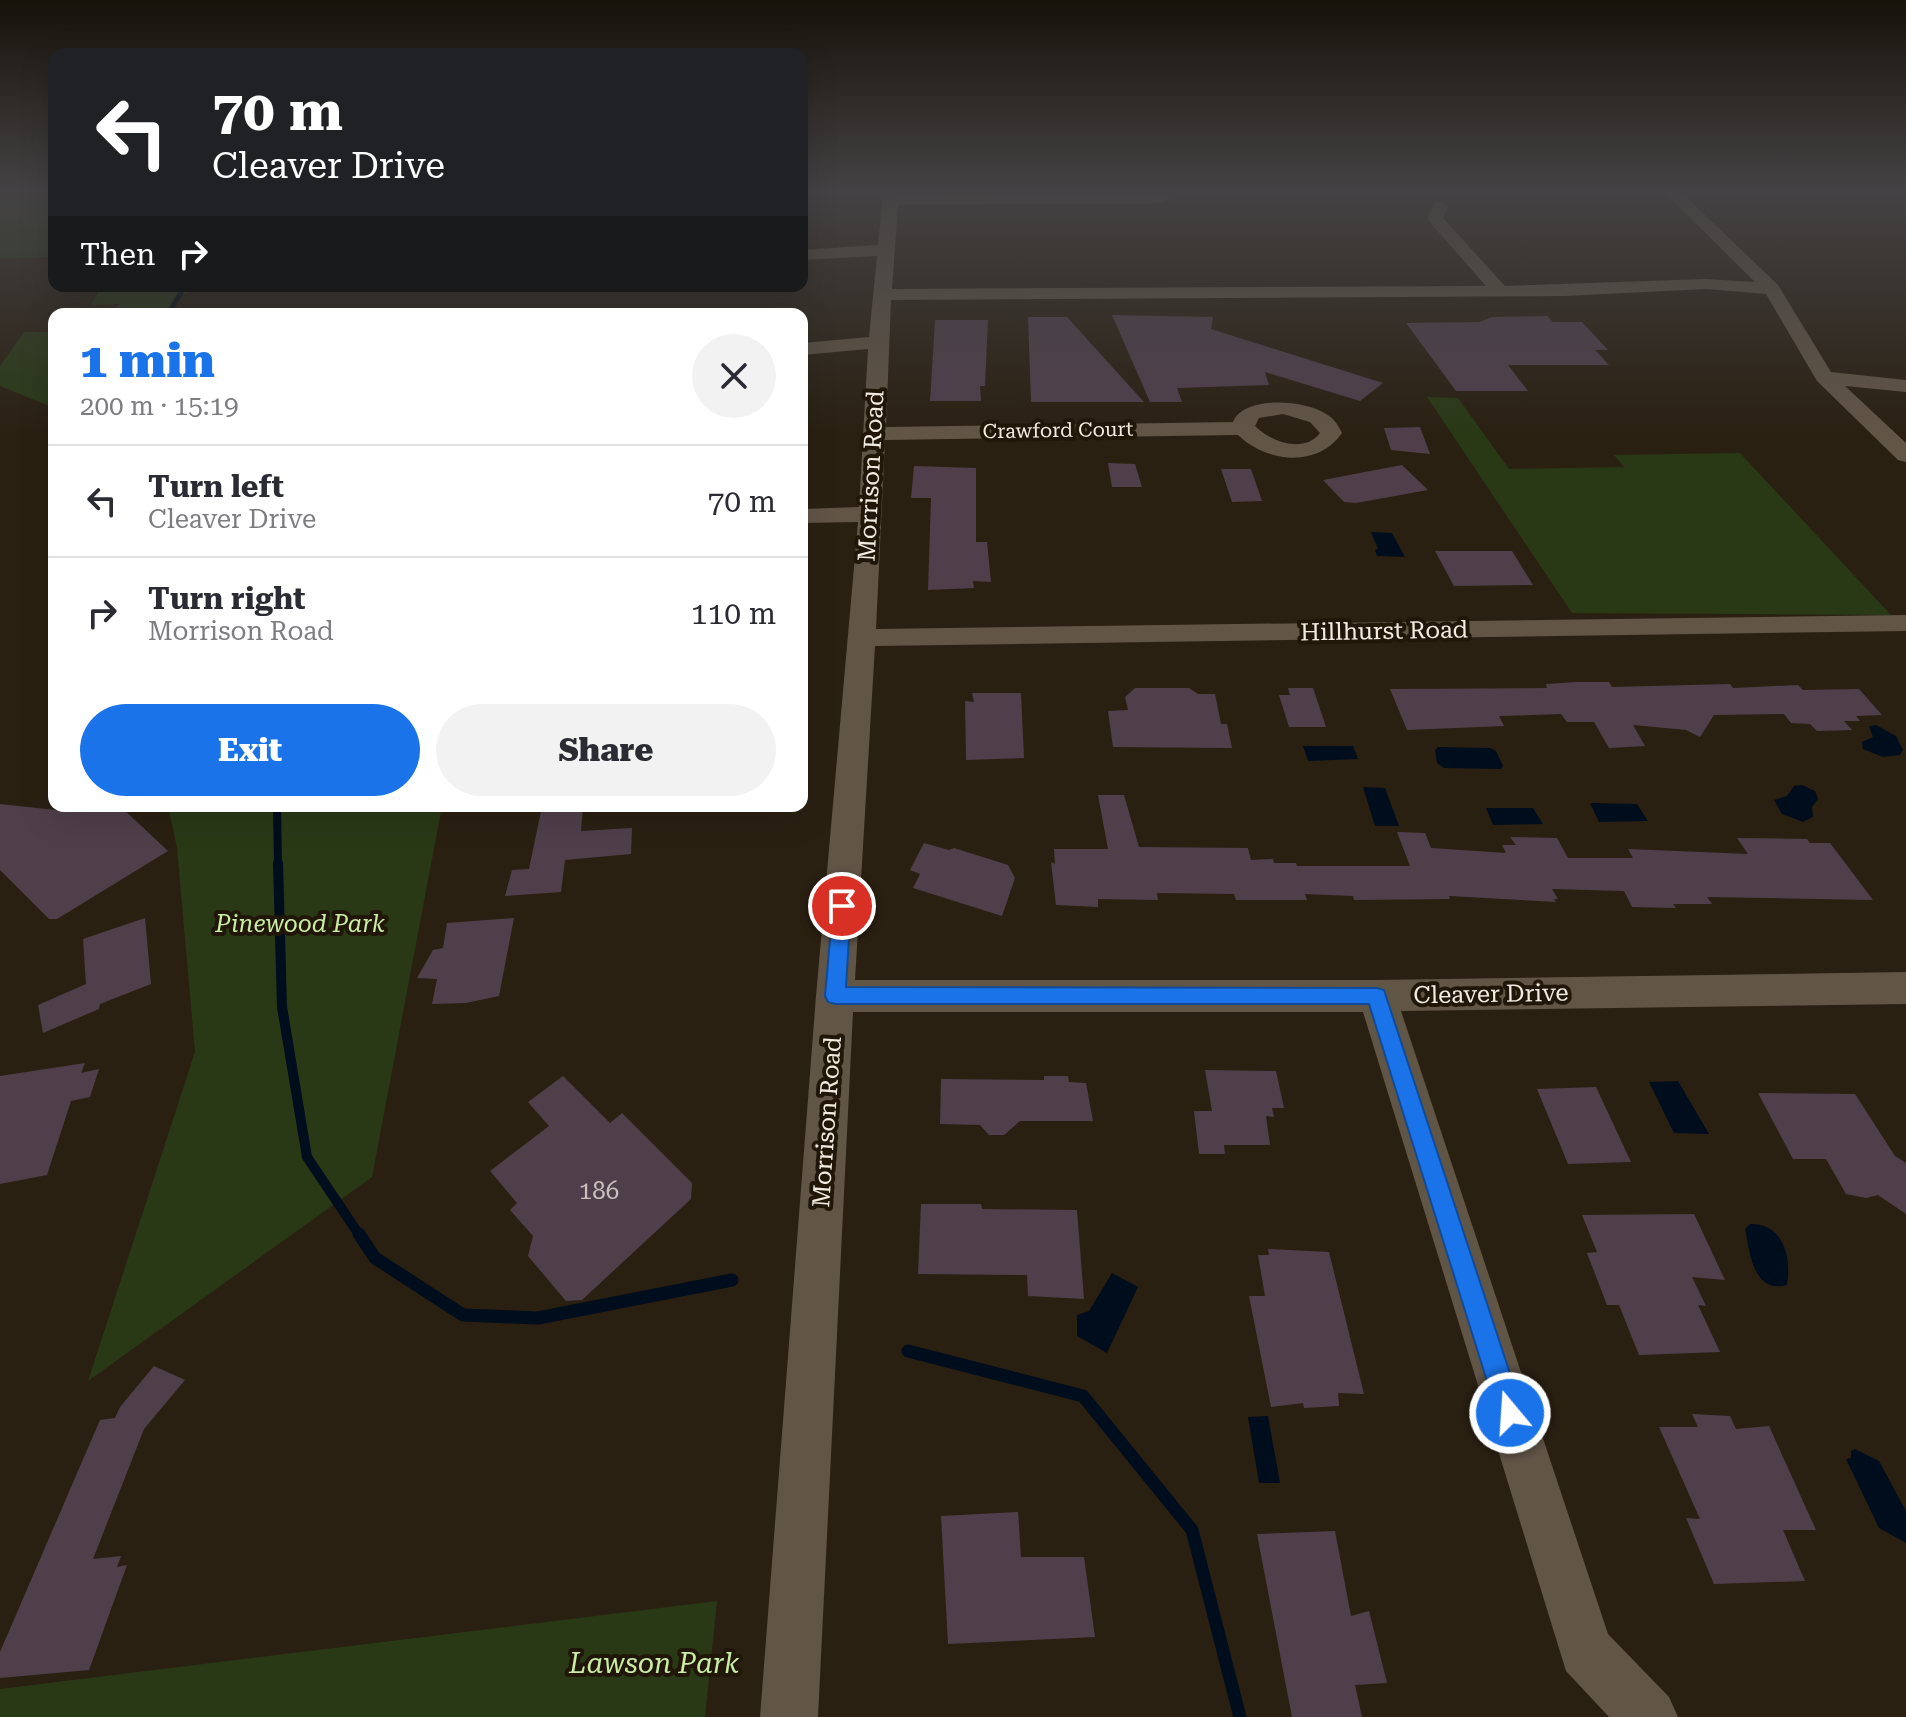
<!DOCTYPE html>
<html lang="en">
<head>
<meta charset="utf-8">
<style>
	:root { --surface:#fff; --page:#f2f2f3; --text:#2b2b33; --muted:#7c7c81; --line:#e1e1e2; --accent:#1a73e8 }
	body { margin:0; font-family:"Roboto Serif",serif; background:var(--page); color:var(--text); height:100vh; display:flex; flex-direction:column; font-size:30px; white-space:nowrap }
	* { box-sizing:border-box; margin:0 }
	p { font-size:26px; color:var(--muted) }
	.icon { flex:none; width:44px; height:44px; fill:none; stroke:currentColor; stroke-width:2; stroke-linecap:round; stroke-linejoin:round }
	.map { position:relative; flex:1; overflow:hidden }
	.panel { position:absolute; left:48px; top:308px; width:760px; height:504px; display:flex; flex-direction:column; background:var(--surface); border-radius:16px; box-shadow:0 8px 32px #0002 }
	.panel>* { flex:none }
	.top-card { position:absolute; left:48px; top:48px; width:760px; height:244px; border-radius:16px; box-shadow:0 8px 32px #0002; background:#202124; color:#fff; overflow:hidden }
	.pin { position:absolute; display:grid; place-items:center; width:68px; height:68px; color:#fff; margin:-34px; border:4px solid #fff; border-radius:50%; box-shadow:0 2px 8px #0007 }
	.me { position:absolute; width:88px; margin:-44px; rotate:342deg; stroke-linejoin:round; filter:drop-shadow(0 0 6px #0008) }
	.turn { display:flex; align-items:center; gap:28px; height:168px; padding:0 32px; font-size:36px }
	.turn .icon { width:104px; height:104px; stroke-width:2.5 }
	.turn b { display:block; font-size:56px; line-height:68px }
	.then { display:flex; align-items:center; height:76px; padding:0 32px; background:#0003; gap:16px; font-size:30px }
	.round { display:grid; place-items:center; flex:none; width:84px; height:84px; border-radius:42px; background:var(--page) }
	.overview { display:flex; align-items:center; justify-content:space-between; height:136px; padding:0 32px }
	h1 { font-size:48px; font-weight:800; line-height:60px; color:var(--accent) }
	.primary-button { display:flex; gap:16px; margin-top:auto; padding:16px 32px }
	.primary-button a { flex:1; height:92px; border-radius:48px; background:var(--accent); color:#fff; font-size:32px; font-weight:800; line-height:92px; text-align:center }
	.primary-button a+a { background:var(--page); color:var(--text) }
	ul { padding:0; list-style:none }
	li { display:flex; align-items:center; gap:24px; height:112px; padding:0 32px; border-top:2px solid var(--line) }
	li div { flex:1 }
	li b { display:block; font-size:30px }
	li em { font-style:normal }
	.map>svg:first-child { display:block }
	.green { fill:#293916 }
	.water { fill:#000d1c }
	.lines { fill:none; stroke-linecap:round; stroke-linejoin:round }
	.stream-far3 { stroke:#000d1c; stroke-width:5 }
	.stream-far2 { stroke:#000d1c; stroke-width:8 }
	.stream-far1 { stroke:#000d1c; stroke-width:10 }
	.stream { stroke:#000d1c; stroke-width:13 }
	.building { fill:#4f3f4b }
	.minor { fill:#615546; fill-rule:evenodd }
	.route { fill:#1a73e8; stroke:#114b97; stroke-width:2 }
	.labels { text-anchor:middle; stroke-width:8; stroke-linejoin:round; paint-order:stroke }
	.far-street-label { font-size:20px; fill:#f2ebe2; stroke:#211709 }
	.street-label { font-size:24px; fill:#f2ebe2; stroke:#211709 }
	.park-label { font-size:24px; font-style:italic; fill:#caeca5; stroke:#211709 }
	.near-number-label { font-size:24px; fill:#c9c0bc }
	.near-park-label { font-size:28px; font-style:italic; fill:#caeca5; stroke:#211709 }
</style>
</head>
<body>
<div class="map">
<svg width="1906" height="1717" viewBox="0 0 1906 1717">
	<rect width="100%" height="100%" fill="#2a2012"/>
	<!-- green -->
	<path class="green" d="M0,192H54V257L0,259Z
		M102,286H199L179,297L172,314H105L120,304L91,305Z
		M24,332H54V408L0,386V366Z
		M1427,397L1458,398L1509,469L1624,467L1614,455L1740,453L1891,615L1572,613Z
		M168,806H442L372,1177L88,1381L195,1052L177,848Z
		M717,1601L705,1717H0V1689Z"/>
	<!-- water -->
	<path class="water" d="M1371,532L1392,533L1405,557L1377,556L1375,550L1378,549Z
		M1876,725L1896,736L1903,750L1900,755L1883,757L1863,749L1862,742L1873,737L1869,726Z
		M1303,746H1353L1358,759L1308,761Z
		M1438,747L1490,748L1496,751L1503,766L1501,769L1444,768L1437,763L1435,750Z
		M1802,785L1815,791L1818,799L1812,807L1813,817L1803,822L1782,814L1774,800L1787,796L1794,786Z
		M1363,787L1385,788L1399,826H1375Z
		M1590,803L1637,804L1648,821L1599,822Z
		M1486,808H1533L1543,824L1493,825Z
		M1678,1081L1709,1134L1674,1133L1649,1082Z
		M1750,1224C1783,1223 1792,1257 1787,1285C1753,1294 1750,1253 1745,1229Z
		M1112,1273L1138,1287L1107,1353L1077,1336V1315L1089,1311Z
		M1268,1416L1280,1483H1259L1248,1417Z
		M1855,1449L1879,1461L1906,1511V1543L1879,1528L1846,1459L1851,1458V1451Z"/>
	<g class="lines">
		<!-- stream-far3 -->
		<path class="stream-far3" d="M168,314L185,286"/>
		<!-- stream-far2 -->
		<path class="stream-far2" d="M277,806L278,865"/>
		<!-- stream-far1 -->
		<path class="stream-far1" d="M278,863L282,1007L307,1157L360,1236"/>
		<!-- stream -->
		<path class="stream" d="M359,1234L375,1258L463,1315L538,1318L732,1280
			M908,1351L1083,1396L1192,1530L1240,1717"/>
	</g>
	<!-- building -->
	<path class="building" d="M1112,315L1213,317L1211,329L1383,383L1360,401L1265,372L1269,385L1177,388L1182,402H1150Z
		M1547,316L1553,322H1582L1608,350H1595L1609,365H1508L1528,391H1456L1406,323L1480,322L1492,317Z
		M1028,317H1067L1144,402H1031Z
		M935,320H988L985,386H980L981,401H930Z
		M1420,427L1430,454L1391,450L1384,428Z
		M1108,463L1135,464L1142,487H1112Z
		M1402,465L1428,490L1356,503L1344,502L1323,480Z
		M914,466L976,468V542H987L991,582L973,581L974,588L928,590L931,498H911Z
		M1221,469H1251L1262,501L1232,502Z
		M1435,551H1512L1533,585L1454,586Z
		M1577,682H1609L1612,687L1730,684L1733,688L1798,685L1803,690L1859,689L1882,715L1856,716L1860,721H1844L1852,730L1817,731L1810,724L1791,723L1784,714L1714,715L1700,737L1686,730L1633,725L1645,746L1609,748L1594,722H1567L1561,714L1499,716L1504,726L1407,730L1390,689L1547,688L1546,684Z
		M1135,688H1189L1198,694H1215L1221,724H1227L1232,748L1113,747L1108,711L1128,710L1125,697Z
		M1288,688H1313L1326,727H1289L1279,695H1290Z
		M972,693H1021L1024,758L966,760L965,701L974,702Z
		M1098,795H1124L1139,847L1248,848L1251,860L1273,859L1274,863H1296L1297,866H1410L1397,832L1425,833L1431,848L1506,853L1502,845H1516L1510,837L1557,838L1568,858H1633L1628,849L1748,854L1737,838L1807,839L1810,843H1830L1873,900L1707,897L1712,904H1673L1676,908L1632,907L1624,891L1552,889L1558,899H1554L1556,902L1449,896L1450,899L1354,900L1353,896L1305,894L1307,900H1236L1234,894L1157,893L1158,900L1098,899V907L1056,905L1051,862L1055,864L1054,849H1108Z
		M0,804L74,812L86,806H120L168,851L57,919H49L0,870Z
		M542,806H583L581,831L632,828L631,854L565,860L561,892L505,896L512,870L529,869Z
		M924,843L949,850L954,848L1008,865L1015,878L1002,916L913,888L920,874L910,870Z
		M145,918L151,984L100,1004L99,1009L43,1033L38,1005L86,984L83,939Z
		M514,918L499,996L466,1003L432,1004L437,979L417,978L433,950L443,948L447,923Z
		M85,1063L81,1073L99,1069L90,1097L71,1101L47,1175L0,1184V1076Z
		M1205,1070L1276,1071L1284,1108H1272L1274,1117L1266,1116L1270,1145H1224L1225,1154H1199L1194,1111H1212Z
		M563,1076L610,1123L622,1113L692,1183L691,1199L582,1300L566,1301L528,1256L533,1236L510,1210L517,1203L490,1171L549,1126L528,1102Z
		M1044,1076H1068L1069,1082L1086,1083L1093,1121H1020L1004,1135H989L980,1125L940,1124L941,1079L1044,1080Z
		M1596,1087L1631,1162L1568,1164L1537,1089Z
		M1758,1093L1855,1094L1895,1156L1906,1163V1214L1878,1195L1866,1198L1846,1194L1826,1159H1793Z
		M921,1204H981L982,1209L1077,1210L1084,1299L1028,1296L1027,1275L918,1274Z
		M1694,1214L1725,1280L1692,1277L1706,1306L1698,1305L1720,1352L1639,1355L1619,1305H1607L1587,1253L1597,1252L1582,1215Z
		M1268,1249L1329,1252L1364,1394L1338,1393L1339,1406L1304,1408L1303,1403L1271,1407L1249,1296H1265L1258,1255H1269Z
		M154,1366L185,1380L144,1429L93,1559L121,1556L117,1567L127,1565L89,1670L0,1678V1652L100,1420L115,1418L120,1407Z
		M1692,1414L1730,1416L1736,1429L1769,1426L1816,1530H1783L1805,1581L1714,1584L1686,1518L1700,1519L1659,1427H1698Z
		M1018,1512L1021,1557H1084L1095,1637L948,1644L941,1516Z
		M1335,1531L1351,1616L1369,1611L1387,1683L1355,1685L1362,1717H1292L1257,1534Z"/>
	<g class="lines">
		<!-- minor -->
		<path class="minor" d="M883,192H899V195L1163,193L1171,198L1163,203L898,205L892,289L1486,286L1427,219L1434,203L1440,201L1448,206L1443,218L1505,286L1706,279L1755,282L1664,192H1681L1778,285L1831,372L1906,380V392L1845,386L1906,443V462L1898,460L1817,381L1766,294L1706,289L1564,296L891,300L886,427L1233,422C1244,395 1305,400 1326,414C1334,418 1338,425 1342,433C1318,468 1267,463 1238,435L885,440L876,629L1906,615V631L875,646L855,980H1377L1906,972V1004L1401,1011L1608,1634L1669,1697L1678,1717H1609L1566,1671L1363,1012H853L818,1717H760L816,996L858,522L802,523V509L859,507L868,349L802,355V343L869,337L877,256L802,260V250L878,245ZM1283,414L1310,422L1320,433C1304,454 1271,442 1255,426L1259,418Z"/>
	</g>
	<!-- sky -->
	<linearGradient id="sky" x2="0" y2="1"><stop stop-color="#17120a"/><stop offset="0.44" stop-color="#444244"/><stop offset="1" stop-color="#444244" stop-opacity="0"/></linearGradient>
	<rect width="1906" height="433" fill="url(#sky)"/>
	<!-- route -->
	<path class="route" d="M842,899L849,901L851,906L846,987L1377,988L1384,990L1523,1413L1519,1422L1510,1426L1501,1422L1497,1413L1369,1004H835L828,1002L825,996L833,906L835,901Z"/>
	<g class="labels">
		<!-- far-street labels -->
		<g class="far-street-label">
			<text transform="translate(1058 430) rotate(-1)" y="7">Crawford Court</text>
		</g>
		<!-- street labels -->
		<g class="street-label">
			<text transform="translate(871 476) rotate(-87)" y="8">Morrison Road</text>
			<text transform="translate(1384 631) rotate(-1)" y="8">Hillhurst Road</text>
			<text transform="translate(1491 994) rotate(-1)" y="8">Cleaver Drive</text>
			<text transform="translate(827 1122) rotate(-86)" y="8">Morrison Road</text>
		</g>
		<!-- park labels -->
		<g class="park-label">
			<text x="300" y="932">Pinewood Park</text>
		</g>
		<!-- near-number labels -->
		<g class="near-number-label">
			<text x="599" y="1199">186</text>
		</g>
		<!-- near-park labels -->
		<g class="near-park-label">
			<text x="654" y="1673">Lawson Park</text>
		</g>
	</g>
</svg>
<div class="pin" style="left:842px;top:906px;background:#d93025"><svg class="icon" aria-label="arrive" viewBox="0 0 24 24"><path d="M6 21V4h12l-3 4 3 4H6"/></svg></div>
<svg class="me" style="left:1510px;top:1413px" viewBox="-20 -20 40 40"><circle r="17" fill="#1a73e8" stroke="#fff" stroke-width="3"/><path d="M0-11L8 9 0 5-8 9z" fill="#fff"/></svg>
<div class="top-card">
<div class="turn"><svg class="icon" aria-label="left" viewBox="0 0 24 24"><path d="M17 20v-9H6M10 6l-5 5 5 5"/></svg><div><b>70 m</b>Cleaver Drive</div></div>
<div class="then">Then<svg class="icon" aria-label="right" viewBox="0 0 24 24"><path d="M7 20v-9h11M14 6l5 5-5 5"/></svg></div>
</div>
<section class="panel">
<div class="overview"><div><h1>1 min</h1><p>200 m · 15:19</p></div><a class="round"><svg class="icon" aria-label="close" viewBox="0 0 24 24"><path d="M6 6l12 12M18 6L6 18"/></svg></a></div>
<ul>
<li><svg class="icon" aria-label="left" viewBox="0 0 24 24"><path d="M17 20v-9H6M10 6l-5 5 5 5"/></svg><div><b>Turn left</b><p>Cleaver Drive</p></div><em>70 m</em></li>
<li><svg class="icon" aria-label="right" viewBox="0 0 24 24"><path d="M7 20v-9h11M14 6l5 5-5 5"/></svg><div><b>Turn right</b><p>Morrison Road</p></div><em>110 m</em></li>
</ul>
<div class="primary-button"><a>Exit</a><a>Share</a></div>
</section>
</div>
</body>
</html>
